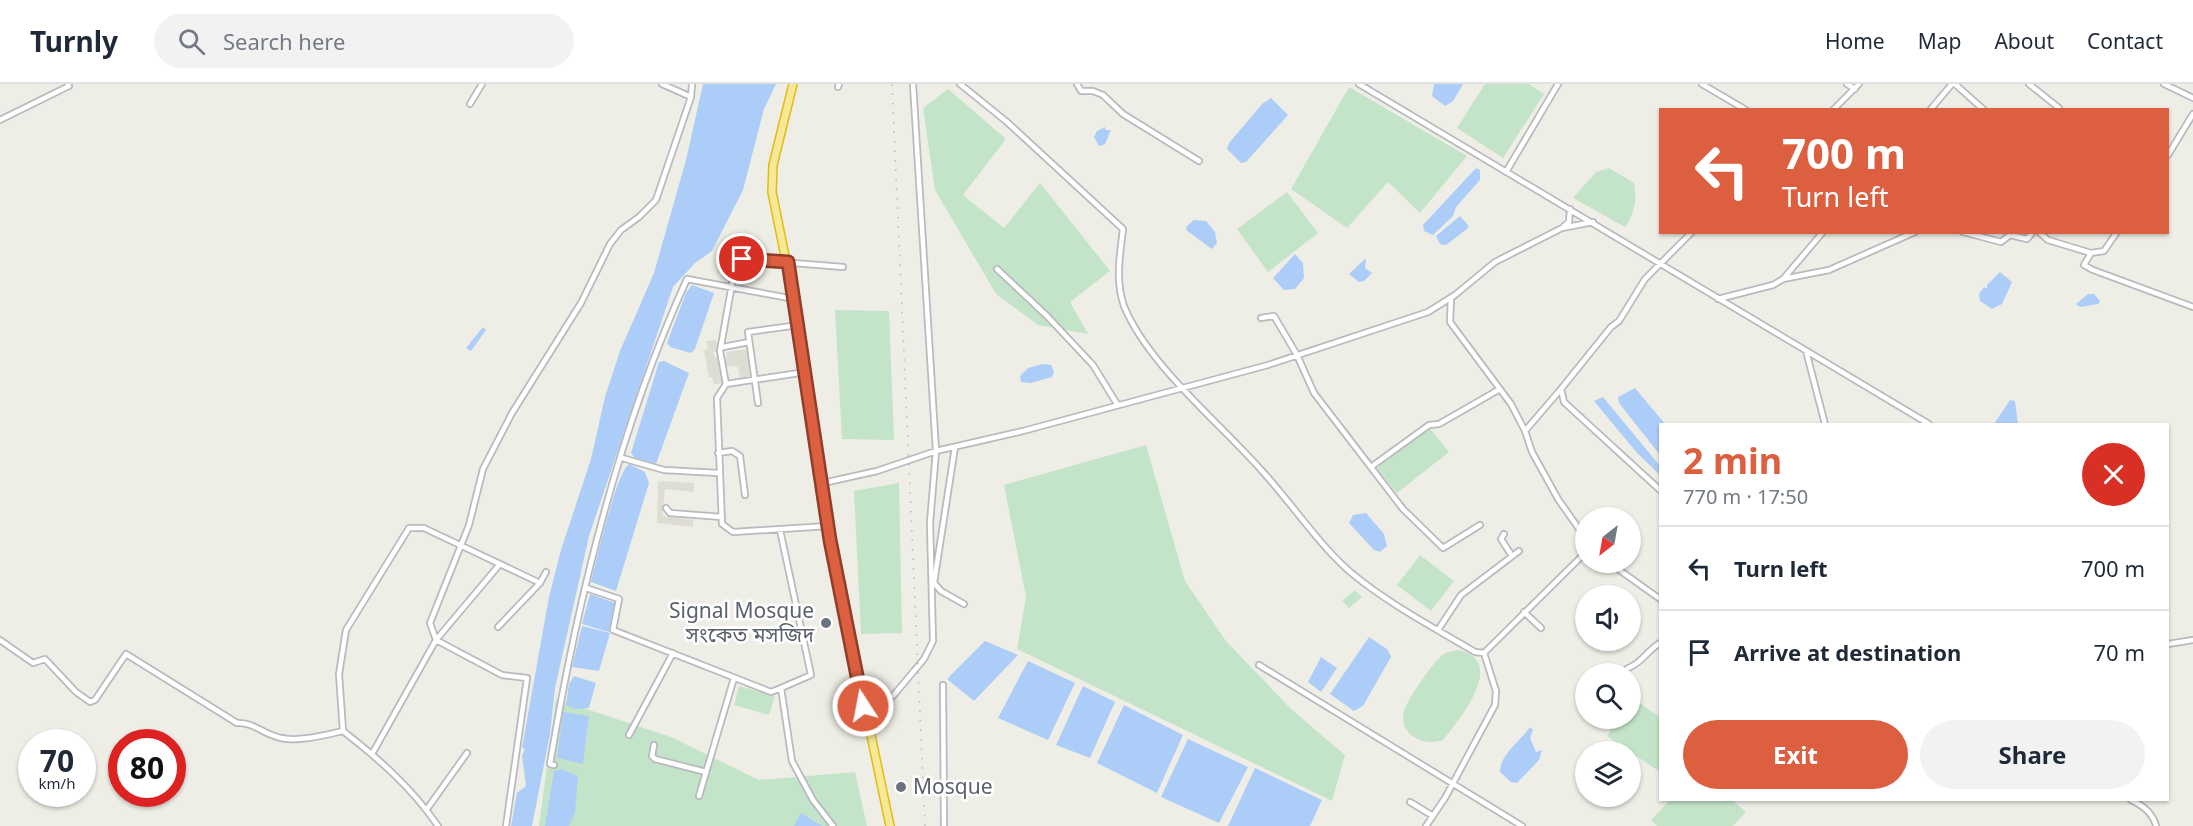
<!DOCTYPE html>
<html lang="en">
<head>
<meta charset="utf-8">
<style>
	:root { --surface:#fff; --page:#f2f2f3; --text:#1f2937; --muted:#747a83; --line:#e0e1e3; --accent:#dc5f3f }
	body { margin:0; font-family:"Noto Sans","Noto Sans Bengali",sans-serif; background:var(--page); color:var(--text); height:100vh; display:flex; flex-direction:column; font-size:22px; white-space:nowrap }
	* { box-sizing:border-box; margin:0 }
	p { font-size:20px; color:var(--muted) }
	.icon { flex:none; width:33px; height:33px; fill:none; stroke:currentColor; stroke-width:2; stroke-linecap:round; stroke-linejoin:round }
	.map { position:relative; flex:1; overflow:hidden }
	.details { position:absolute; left:1659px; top:339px; width:510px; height:378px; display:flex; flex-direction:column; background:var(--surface); border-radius:0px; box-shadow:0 2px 4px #0004 }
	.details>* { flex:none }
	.guide { position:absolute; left:1659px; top:24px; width:510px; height:126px; border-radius:0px; box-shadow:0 2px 4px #0004; background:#dc5f3f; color:#fff; overflow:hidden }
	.needle { width:39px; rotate:211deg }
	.fabs { position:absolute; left:1575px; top:423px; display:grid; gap:12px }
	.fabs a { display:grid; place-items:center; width:66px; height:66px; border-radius:50%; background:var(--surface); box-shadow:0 2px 4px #0004; font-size:30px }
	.speed { position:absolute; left:18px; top:645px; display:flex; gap:12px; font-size:30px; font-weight:700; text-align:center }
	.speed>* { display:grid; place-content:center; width:78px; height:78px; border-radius:50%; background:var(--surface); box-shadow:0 2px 4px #0004; line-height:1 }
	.speed small { font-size:15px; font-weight:400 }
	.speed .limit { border:9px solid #d22; background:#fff; color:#111 }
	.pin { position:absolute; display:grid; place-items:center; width:51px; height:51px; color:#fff; margin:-26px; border:3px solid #fff; border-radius:50%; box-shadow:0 2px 6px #0007 }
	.me { position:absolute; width:66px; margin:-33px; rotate:349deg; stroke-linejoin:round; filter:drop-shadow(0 0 4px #0008) }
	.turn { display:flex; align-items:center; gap:21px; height:126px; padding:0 24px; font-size:27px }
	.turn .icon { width:78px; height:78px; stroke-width:2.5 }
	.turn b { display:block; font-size:42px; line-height:51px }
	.round { display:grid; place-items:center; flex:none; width:63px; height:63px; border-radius:32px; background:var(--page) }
	.summary { display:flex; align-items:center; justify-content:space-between; height:102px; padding:0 24px }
	h1 { font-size:36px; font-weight:700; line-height:45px; color:var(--accent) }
	.action { display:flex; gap:12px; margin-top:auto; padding:12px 24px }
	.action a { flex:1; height:69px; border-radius:36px; background:var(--accent); color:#fff; font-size:24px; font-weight:700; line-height:69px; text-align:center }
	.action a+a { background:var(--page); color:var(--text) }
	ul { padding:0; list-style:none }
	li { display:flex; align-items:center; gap:18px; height:84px; padding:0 24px; border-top:2px solid var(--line) }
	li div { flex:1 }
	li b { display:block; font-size:22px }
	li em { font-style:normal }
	header { display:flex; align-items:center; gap:36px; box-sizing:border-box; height:84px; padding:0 30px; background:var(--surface); border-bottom:2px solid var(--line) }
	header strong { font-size:28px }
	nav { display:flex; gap:33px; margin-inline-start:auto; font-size:21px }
	.search { width:420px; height:54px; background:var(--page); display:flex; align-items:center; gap:15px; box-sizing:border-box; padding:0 21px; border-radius:33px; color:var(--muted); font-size:22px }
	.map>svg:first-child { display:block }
	.education { fill:#deddd4 }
	.green { fill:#c4e4c9 }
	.water { fill:#accdf8 }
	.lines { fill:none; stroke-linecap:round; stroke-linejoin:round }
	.minor-casing { stroke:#b8babe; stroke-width:8 }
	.highway-casing { stroke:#e2bc12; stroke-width:10 }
	.minor { stroke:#fff; stroke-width:4.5 }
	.highway { stroke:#f5e997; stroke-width:7 }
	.rail { stroke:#b6b7b7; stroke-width:1.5; stroke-dasharray:1.5 8; stroke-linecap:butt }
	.route-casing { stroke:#8f3e29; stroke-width:15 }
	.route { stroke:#dc5f3f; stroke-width:10 }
	.worship-dot { fill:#6b7280; stroke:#fff; stroke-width:2 }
	.labels { text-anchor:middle; stroke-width:5; stroke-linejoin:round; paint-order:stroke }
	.worship-label { font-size:21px; fill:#5b616d; stroke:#fff; text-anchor:end }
</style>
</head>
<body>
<header>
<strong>Turnly</strong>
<div class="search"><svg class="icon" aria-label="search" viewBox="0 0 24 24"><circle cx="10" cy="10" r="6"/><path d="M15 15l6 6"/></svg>Search here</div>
<nav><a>Home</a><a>Map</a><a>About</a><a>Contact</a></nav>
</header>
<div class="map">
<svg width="2193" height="742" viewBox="0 0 2193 742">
	<rect width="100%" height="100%" fill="#efeee6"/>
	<!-- education -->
	<path class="education" d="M716,256L718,268H713L714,272L718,274L719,277L727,273L726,268L749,265L753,292L740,294L738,283L721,281L723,299L714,300L712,293H709L704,266L708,265L706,257Z
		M661,397L694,399V408L665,405L662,432L693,436V443L657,439L658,398Z"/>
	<!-- green -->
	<path class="green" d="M1485,0H1529L1544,10L1503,74L1457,44Z
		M1349,3L1467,72L1420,129L1388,98L1347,144L1291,105Z
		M948,5L1006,55L963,111L1004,144L1040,99L1110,187L1070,218L1088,250L1038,241L996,210L935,106L923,24Z
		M1609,84L1634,99C1637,116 1635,128 1625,143L1573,114L1596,88Z
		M1287,108L1318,149L1268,188L1237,145Z
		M835,226L889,227L894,356L842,355Z
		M1429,343L1449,368L1397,409L1377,384Z
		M1146,361L1185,497L1226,557L1291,625L1345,671L1332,717L1017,565L1026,513L1004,401Z
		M899,399L902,549L861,550L854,407Z
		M1420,471L1454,497L1431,527L1397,501Z
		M1355,506L1362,513L1349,524L1342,517Z
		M1457,566C1509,575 1460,635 1443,656C1424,663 1398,651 1404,627C1407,616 1434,576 1444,570C1447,568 1453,567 1457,566Z
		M739,602L775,612L769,631L734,621Z
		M1632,614L1660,633V688L1607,652L1618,635L1630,634Z
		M556,615L671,653L759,696L855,688L867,742H539Z
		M1670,716H1732L1746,728L1733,742H1657L1651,736Z"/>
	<!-- water -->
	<path class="water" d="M703,0H776L764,25L743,106L712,167L695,179L673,203L589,452L555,604L550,650L532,742H511L517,709L526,702L522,672L525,665L522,664L549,513L561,466L591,375L605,313L620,267L654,189L686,76Z
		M1434,0H1463L1453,17L1445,22L1432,12Z
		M1271,14L1288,31L1246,78L1241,79L1227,65L1229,59L1262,20Z
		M1105,43L1106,46H1111L1105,60L1099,62L1094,53L1097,47Z
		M1476,84L1480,86V96L1456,123L1453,132L1433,151L1424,147L1423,141Z
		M1460,132L1468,141V144L1446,161L1440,160L1436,152Z
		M1194,136L1206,137L1215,148L1217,159L1212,165L1186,146L1187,142Z
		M1295,170L1303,179L1304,194L1295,205L1284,206L1273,194Z
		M1366,174L1365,184L1372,189L1364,197L1359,198L1349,190Z
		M2000,188L2012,198L2002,220L1992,225L1980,217L1979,210L1984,203L1987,205V201Z
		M692,201L714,209L695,265L691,269L670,263L667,259L686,209Z
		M2088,210H2094L2100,217L2098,220L2080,223L2076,220Z
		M483,243L486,246L471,267L466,264Z
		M664,277L689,289L656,380L635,374L631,369L659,278Z
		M1042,280L1051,281L1054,288L1052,293L1031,299L1021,298L1020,292L1028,284Z
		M1635,304L1665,340H1660V371L1619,319L1618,313Z
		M1603,313L1660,382V391L1637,369L1594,317Z
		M2010,316L2015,317L2018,340H1994Z
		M629,380L645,388L649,399L616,507L591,498C596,478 616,389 629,380Z
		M1366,429L1384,450L1387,462L1380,468L1374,466L1349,439L1353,431Z
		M590,510L615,519L609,548L582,540Z
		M582,542L610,549L599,587L572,583Z
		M1369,553L1387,565L1391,573L1363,622L1354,627L1330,610Z
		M985,557L1018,571L974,617L947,595Z
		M1321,573L1337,584L1321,608L1308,598Z
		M1028,577L1075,599L1048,656L998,634Z
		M574,592L596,599L589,624L575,625L566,621L569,600Z
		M1083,602L1115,618L1090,674L1056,661Z
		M1124,621L1183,651L1157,709L1097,679Z
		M563,628L589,632L583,680L557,674Z
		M1530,643L1533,646L1530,654L1536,668L1542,666L1539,676L1517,699L1511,698L1500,688C1500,670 1521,657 1530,643Z
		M1188,655L1248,683L1219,739L1161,713Z
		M1255,684L1322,716L1310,742H1228Z
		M561,685L578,692L575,729L569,742H545L554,687Z
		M801,729L822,742H794Z"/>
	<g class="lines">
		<!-- minor casing -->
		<g class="minor-casing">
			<path id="minor" d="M662,0L691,13
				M960,0L1007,38L1123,145C1120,170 1115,197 1124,222C1148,281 1220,339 1263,388C1292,420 1317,458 1349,487C1387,519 1433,543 1475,568L1484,569L1496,607L1495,621L1445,714L1426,742
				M1077,0L1081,7H1093L1103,11L1123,30L1199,77
				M1359,0L1929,340
				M1702,0L1746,26
				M1847,0L1855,5
				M1955,0L1984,26
				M2029,0L2059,24L2057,26
				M2164,0L2193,14
				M838,3L839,0
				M470,20L482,0
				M1833,26L1859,0
				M1930,26L1952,0
				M0,36L69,2L68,0
				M2168,71L2193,30
				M1506,88L1558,0
				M1564,142L1569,138L1570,125
				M1963,148L2001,158L2010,151L2027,155L2033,148
				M2039,148L2048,156L2091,169L2084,181L2093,186L2193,223
				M2091,169L2104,167L2117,148
				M997,185L1047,232L1093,281L1117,320
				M1784,194L1823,148
				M1451,214L1450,238L1511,320L1525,347L1532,368L1558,415L1586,455
				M1718,215L1773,201L1783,195L1829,186L1915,148
				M1261,234L1274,232L1297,271L1314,309L1403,425L1443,464L1480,441
				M723,263L749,258
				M1806,267L1825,340
				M726,300L806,288
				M1561,305L1611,243L1619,237L1645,195L1692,148
				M758,319L748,248L799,241
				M1525,347L1561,305L1564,318L1660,406
				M955,363L934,499L941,507L964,520
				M718,369L732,367L740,372L745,411
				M622,374L664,386L718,389
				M1371,383L1429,341L1439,340L1500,305
				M823,399L877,387L936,367L1023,347L1268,281L1428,228L1455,211L1495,178L1562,144L1593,138
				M666,424L670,429L722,433
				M828,442L733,448L722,440L717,314L726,300L720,267L736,178L742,175L843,183
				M780,446L811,591L781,604L792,677L813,716L833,742
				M1504,450L1501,455L1512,472
				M1608,478L1660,515
				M500,480L436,556L502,591L527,594L506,742
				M586,504L619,515L613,546L771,608L781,604
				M1524,528L1541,544
				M498,543L540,499L546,488
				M1438,546L1461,511L1519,467
				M0,556L33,579L45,575L76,608L90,618L95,616L126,570L237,639C254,638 264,651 281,654C299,658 325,651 343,647
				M2168,560L2193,556
				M1484,569L1586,468
				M1259,581L1522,742
				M1620,590C1626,584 1632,583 1637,579C1646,572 1650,565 1660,559
				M943,601L944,742
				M863,623L893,612L924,575L933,557L930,439L936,367L913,0
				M1585,623H1586
				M629,651L673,569
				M654,661L652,672L655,675L706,688
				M372,670L436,556L430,539L469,441L483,385L512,329L581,219L610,160L621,146L639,133L656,116L691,13L692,0
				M554,681L550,680C577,517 618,346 687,195L794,215
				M699,712L734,594
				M2131,716C2142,721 2153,729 2156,742
				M1410,718L1433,732
				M427,725L467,669
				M438,742C412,704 379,675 343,647L339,590L346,546L409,444H424L540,499"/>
		</g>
		<!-- highway casing -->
		<g class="highway-casing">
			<path id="highway" d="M793,0L773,81L772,108L799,241L830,456L890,742"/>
		</g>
		<!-- minor -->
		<use href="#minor" class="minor"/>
		<!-- highway -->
		<use href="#highway" class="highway"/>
		<!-- rail -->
		<path class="rail" d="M892,0L925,742"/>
	</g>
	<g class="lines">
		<!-- route casing -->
		<g class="route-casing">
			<path id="route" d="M742,175L788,178L830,456L863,622"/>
		</g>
		<!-- route -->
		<use href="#route" class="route"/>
	</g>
	<!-- markers -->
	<g class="worship-dot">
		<circle cx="826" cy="539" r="6"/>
		<circle cx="901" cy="703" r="6"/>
	</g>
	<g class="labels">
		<!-- worship labels -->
		<g class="worship-label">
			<text x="814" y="534">Signal Mosque<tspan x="814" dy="24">সংকেত মসজিদ</tspan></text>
			<text x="913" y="710" text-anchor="start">Mosque</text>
		</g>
	</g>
</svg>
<div class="fabs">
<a><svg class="needle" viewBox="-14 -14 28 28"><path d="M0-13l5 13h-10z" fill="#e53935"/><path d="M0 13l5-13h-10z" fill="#747a83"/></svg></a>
<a><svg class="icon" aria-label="sound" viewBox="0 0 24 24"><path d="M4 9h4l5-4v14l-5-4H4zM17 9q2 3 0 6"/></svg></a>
<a><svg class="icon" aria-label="search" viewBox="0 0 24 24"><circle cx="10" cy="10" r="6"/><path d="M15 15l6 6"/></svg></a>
<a><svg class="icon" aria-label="layers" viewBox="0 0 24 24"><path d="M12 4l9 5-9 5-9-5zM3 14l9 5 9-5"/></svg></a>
</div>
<div class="speed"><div>70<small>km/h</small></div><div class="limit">80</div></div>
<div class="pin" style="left:742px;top:175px;background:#d93025"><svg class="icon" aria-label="arrive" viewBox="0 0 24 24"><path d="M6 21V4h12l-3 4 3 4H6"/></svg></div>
<svg class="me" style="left:863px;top:622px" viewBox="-20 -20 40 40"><circle r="17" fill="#dc5f3f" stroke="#fff" stroke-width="3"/><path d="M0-11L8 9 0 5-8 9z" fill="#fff"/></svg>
<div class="guide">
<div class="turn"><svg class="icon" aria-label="left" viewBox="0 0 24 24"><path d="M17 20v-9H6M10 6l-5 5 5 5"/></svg><div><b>700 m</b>Turn left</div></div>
</div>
<section class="details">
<div class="summary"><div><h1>2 min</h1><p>770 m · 17:50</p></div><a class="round" style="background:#d93025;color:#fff"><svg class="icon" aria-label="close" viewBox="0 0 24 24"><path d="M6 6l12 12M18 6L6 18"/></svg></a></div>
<ul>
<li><svg class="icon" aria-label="left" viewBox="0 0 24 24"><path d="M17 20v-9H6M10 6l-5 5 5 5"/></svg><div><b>Turn left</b></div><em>700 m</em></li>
<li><svg class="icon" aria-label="arrive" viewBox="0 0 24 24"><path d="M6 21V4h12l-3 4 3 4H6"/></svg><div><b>Arrive at destination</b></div><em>70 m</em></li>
</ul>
<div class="action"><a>Exit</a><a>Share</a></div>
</section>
</div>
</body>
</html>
